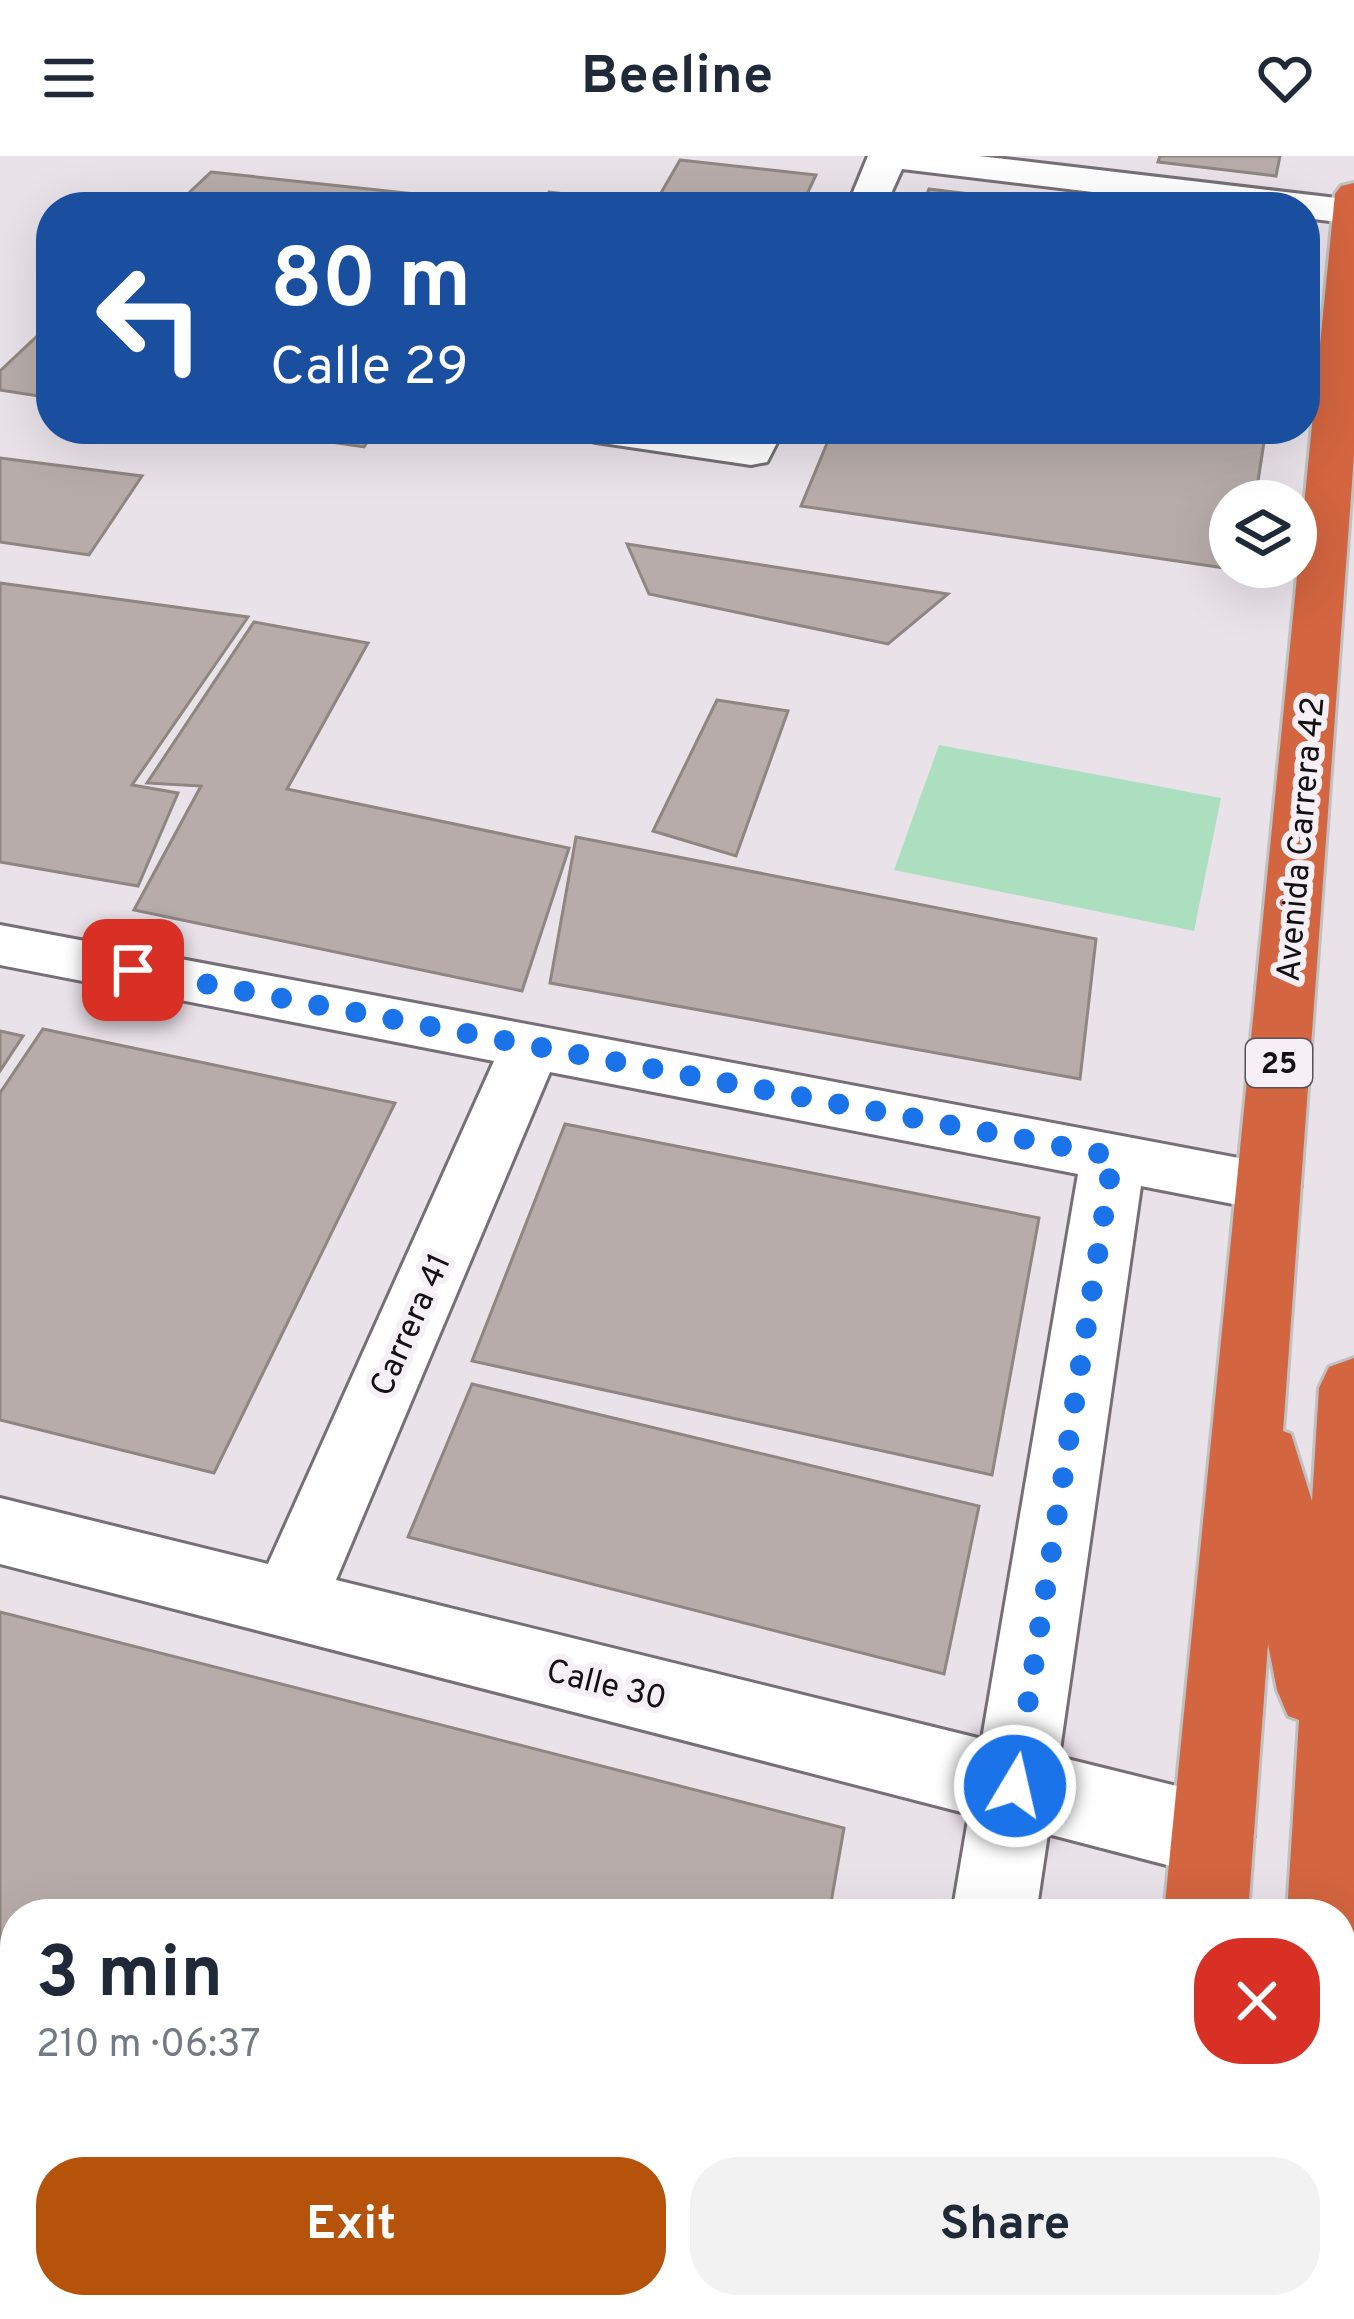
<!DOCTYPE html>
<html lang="en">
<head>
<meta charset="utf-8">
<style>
	:root { --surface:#fff; --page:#f2f2f3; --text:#1f2937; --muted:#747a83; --accent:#b45309 }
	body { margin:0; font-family:Overpass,sans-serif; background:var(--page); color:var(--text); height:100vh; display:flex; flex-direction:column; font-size:45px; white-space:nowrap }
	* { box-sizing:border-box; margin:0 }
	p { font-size:39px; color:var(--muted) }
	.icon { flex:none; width:66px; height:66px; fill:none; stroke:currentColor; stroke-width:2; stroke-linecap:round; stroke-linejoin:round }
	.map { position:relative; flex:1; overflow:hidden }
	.details { position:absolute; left:0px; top:1743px; width:1356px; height:420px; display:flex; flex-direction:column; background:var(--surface); border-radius:48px 48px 0 0; box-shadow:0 12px 48px #0002 }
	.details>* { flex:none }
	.hud { position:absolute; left:36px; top:36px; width:1284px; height:252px; border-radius:48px; box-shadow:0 12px 48px #0002; background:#1a4fa0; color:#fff; overflow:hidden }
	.tools { position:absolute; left:1209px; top:324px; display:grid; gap:24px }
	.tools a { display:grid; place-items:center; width:108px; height:108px; border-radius:50%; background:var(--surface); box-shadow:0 12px 48px #0002; font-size:60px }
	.pin { position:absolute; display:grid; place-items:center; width:102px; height:102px; color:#fff; margin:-51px; border-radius:24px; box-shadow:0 6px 18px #0006 }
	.me { position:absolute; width:132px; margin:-66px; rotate:9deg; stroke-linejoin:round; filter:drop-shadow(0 0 9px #0008) }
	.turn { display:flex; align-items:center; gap:42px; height:252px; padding:0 36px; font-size:54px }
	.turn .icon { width:156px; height:156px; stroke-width:2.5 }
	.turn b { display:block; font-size:84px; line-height:102px }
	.round { display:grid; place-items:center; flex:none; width:126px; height:126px; border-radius:48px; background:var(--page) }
	.summary { display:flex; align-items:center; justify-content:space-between; height:204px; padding:0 36px }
	h1 { font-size:72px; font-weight:700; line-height:90px }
	.action { display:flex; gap:24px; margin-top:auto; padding:24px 36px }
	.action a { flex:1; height:138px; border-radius:48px; background:var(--accent); color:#fff; font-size:48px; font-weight:700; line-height:138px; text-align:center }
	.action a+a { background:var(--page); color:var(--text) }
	header { display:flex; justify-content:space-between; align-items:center; height:156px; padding:0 36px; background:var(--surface); font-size:54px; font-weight:700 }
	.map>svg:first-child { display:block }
	.green { fill:#abdfc0 }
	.building { fill:#b7aca9; stroke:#8f8581; stroke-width:3 }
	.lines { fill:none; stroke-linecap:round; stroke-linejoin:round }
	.minor-casing { stroke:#766f75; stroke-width:6 }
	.highway-casing { stroke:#c2c1c1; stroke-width:6 }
	.minor { fill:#fff; fill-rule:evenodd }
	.highway { fill:#d36540; fill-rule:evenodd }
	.route { stroke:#1a73e8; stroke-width:21; stroke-dasharray:0 37.8 }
	.labels { text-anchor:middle; stroke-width:12; stroke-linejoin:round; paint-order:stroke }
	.shield { fill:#f7eff6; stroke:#575356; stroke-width:3 }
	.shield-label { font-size:30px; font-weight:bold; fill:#131012 }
	.street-label { font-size:33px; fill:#131012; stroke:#f7eff6 }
</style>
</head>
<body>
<header><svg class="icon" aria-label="menu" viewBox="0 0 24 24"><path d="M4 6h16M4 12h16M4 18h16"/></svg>Beeline<svg class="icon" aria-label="heart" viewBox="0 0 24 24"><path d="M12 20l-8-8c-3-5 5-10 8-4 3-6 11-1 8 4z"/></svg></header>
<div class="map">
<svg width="1354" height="2163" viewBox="0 0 1354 2163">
	<rect width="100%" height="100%" fill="#eae2e9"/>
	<!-- green -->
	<path class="green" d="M939,589L1221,642L1194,775L894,714Z"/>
	<!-- building -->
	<path class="building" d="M1160,0H1280L1276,20L1158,6Z
		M680,4L816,19L801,51L654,49Z
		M211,16L415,38L405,51H174Z
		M929,33L1079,51H922Z
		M549,36L654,49L675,51H539Z
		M415,38L511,51H405Z
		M51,167V242L0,234V215Z
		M242,273H376L364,291Z
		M833,273H1266L1255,345H1230V411H1245V415L801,350Z
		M0,302L142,320L89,399L0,386Z
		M627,388L948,438L888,488L649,438Z
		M0,427L248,461L132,629L178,637L138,730L0,706Z
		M254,466L368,487L287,633L569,692L522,835L134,754L201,630L147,627Z
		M717,544L788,555L736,700L653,675Z
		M576,681L1096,783L1080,923L550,827Z
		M43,873L395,947L214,1317L0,1264V937Z
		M0,875L23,880L0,915Z
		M565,968L1039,1062L992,1319L472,1205Z
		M472,1228L979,1350L944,1518L408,1381Z
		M0,1456L844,1672L829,1758H15V2131L0,2126Z
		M64,2148H762L759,2163H107Z"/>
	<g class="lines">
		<!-- minor casing -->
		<g class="minor-casing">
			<path id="minor" d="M868,0H979L1354,44V68L1305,62V51H1217L902,13L885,51H847Z
				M574,273H686L736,280L740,273H784L767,306L751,309L596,286L580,282Z
				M0,769L1292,1012L1301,1030L1292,1048L1269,1055L1141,1030L1059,1601L1213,1639L1242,1651L1254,1680L1242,1709L1213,1721L1048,1678L1036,1758H952L969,1658L0,1408V1342L268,1408L494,905L0,809ZM550,916L1078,1018L982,1583L336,1424Z
				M882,2148H976L974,2163H878Z"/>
		</g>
		<!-- highway casing -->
		<g class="highway-casing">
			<path id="highway" d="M1354,27V299L1283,1275L1291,1278L1312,1345L1319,1232L1329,1211L1354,1202V1790L1341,1795V1758H1287L1299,1564L1288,1560L1277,1534L1268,1488L1248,1758H1164L1335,38L1341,30Z
				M1341,2113L1354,2140V2163H1261L1263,2148H1341Z
				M1124,2148H1218V2163H1122Z"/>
		</g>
		<!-- minor -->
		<use href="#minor" class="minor"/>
		<!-- highway -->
		<use href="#highway" class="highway"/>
	</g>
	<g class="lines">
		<!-- route -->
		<path class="route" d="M133,814L1113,1000L1015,1630"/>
	</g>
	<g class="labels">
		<!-- shield labels -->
		<rect class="shield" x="1246" y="883" width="66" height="48" rx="9"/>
		<g class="shield-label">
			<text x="1279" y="917">25</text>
		</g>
		<!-- street labels -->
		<g class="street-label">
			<text transform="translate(1299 683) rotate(-85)" y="12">Avenida Carrera 42</text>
			<text transform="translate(409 1168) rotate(-66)" y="12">Carrera 41</text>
			<text transform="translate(607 1527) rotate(14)" y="12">Calle 30</text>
		</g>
	</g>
</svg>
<div class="tools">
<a><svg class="icon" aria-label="layers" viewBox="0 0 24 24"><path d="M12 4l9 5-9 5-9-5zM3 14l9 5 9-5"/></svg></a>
</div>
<div class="pin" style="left:133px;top:814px;background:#d93025"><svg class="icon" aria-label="arrive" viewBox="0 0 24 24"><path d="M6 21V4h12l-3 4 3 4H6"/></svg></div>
<svg class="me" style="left:1015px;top:1630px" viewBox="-20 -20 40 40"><circle r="17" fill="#1a73e8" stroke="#fff" stroke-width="3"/><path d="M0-11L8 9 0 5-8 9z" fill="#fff"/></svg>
<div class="hud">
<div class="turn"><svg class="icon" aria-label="left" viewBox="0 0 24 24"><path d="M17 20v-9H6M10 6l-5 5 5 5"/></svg><div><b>80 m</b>Calle 29</div></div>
</div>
<section class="details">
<div class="summary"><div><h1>3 min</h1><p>210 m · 06:37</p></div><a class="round" style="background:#d93025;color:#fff"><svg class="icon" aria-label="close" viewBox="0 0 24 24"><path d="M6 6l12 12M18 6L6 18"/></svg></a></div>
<div class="action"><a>Exit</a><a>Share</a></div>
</section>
</div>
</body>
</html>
